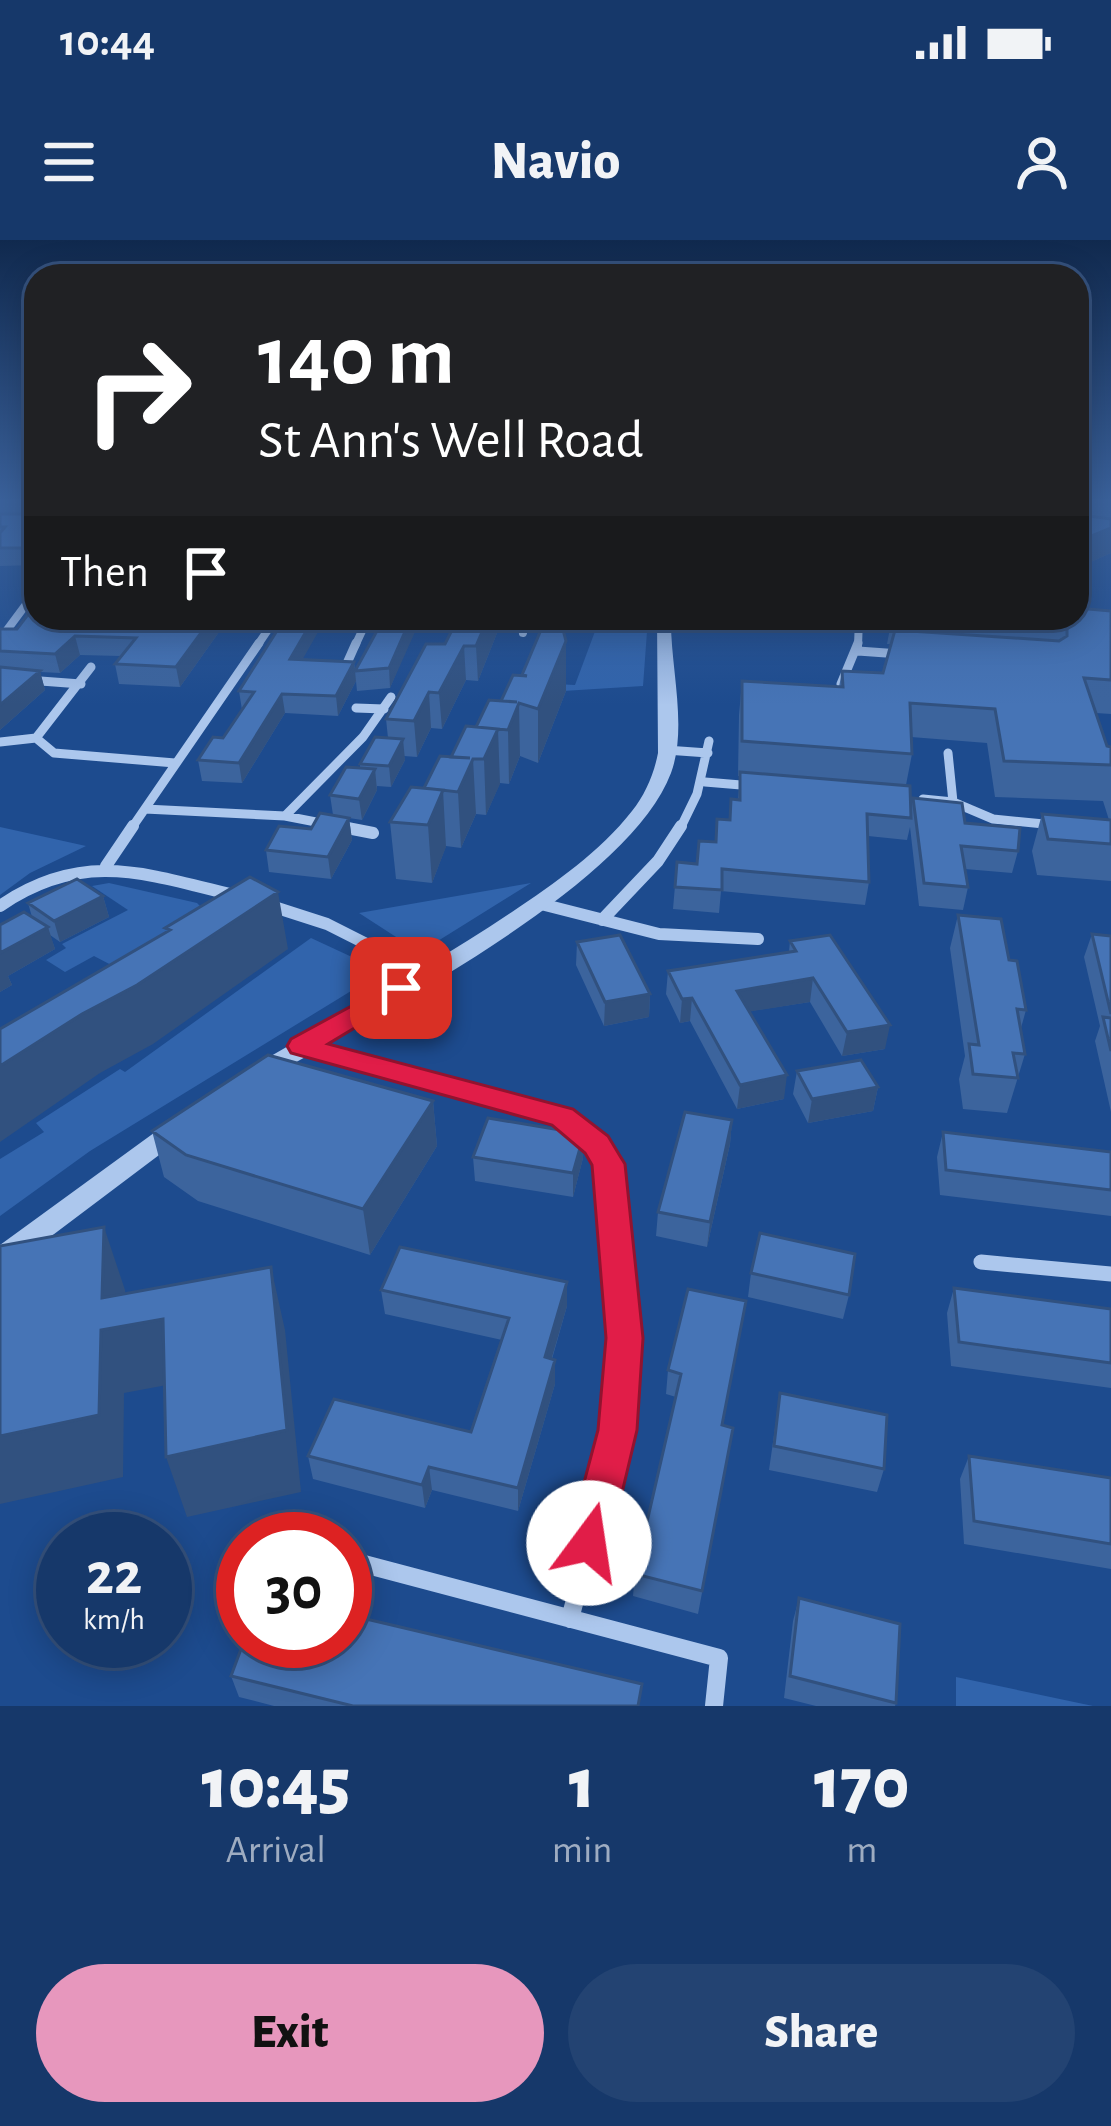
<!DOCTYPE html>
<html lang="en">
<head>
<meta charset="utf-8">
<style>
	:root { --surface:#16386a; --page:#234372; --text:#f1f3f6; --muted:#9eacc1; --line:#35527e; --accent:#e797bd }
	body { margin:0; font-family:"Alegreya Sans",sans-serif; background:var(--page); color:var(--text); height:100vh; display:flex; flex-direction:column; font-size:45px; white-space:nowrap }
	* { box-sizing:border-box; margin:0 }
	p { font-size:39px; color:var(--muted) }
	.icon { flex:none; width:66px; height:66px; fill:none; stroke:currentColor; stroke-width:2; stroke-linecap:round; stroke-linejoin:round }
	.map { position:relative; height:1466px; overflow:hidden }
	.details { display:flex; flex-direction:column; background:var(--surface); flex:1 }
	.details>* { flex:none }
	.top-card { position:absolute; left:24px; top:24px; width:1065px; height:366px; border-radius:36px; box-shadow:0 6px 30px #0003,0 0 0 3px var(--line); background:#202124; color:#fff; overflow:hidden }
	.speed { position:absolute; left:36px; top:1272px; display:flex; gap:24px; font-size:60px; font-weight:700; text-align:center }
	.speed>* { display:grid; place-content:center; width:156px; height:156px; border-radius:50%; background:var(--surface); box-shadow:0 6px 30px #0003,0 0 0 3px var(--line); line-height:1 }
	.speed small { font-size:30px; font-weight:400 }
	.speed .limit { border:18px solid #d22; background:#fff; color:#111 }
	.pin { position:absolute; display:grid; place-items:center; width:102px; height:102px; color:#fff; margin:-51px; border-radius:24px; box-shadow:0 6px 18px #0006 }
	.me { position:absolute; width:132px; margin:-66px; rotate:14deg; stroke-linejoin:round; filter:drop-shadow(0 0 9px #0008) }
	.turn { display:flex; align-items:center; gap:42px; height:252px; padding:0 36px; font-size:54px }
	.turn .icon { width:156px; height:156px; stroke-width:2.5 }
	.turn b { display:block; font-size:84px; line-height:102px }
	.then { display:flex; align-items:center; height:114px; padding:0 36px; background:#0003; gap:24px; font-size:45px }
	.eta { display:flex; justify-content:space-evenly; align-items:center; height:204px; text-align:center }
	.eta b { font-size:72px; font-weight:800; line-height:84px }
	.action { display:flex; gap:24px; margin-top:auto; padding:24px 36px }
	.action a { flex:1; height:138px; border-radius:72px; background:var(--accent); color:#111; font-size:48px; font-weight:800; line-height:138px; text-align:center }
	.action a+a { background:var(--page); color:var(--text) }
	.status { display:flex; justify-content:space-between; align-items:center; height:84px; padding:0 60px; background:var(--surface); direction:ltr }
	.status svg { height:33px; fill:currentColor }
	header { display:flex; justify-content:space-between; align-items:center; height:156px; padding:0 36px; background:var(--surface); font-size:54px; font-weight:800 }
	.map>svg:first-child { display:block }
	.green { fill:#3164ac }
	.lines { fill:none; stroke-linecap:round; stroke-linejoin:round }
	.minor-far4 { stroke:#acc7ed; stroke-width:8 }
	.minor-far3 { stroke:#acc7ed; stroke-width:9 }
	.minor-far2 { stroke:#acc7ed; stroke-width:12 }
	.minor-far1 { stroke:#acc7ed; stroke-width:15 }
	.minor { stroke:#acc7ed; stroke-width:18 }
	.tertiary { fill:#acc7ed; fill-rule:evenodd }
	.wall { fill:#3c649d }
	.shaded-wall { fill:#31517f }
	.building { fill:#4674b6; stroke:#31517f; stroke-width:3 }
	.route { fill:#e11d48; stroke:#92132f; stroke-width:3 }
</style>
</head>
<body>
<div class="status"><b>10:44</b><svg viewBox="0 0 49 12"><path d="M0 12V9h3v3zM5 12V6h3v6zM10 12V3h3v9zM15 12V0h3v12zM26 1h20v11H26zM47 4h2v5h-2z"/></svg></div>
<header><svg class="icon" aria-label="menu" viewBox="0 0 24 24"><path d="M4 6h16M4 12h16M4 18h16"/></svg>Navio<svg class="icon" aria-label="person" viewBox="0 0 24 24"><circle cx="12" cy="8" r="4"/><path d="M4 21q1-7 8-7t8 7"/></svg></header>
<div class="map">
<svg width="1111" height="1466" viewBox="0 0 1111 1466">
	<rect width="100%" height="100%" fill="#1d4b8e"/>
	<!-- green -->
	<path class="green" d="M600,378H648L643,446L547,452L513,442L575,445Z
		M0,587L86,606L30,633L0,655Z
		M109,643L197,663L204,670L115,727L94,716L65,732L46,720L66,708L62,704L128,670L92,646Z
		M531,643L425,709L410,706L359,673Z
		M311,698L367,724L369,740L90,911L0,976V919L44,892L36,883L120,829L125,832Z
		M956,1437L1093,1466H956Z"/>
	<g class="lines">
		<!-- minor-far4 -->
		<path class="minor-far4" d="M7,390L36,351
			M523,393L527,378
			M257,406L276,378
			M355,406L368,378
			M858,406L859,378"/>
		<!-- minor-far3 -->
		<path class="minor-far3" d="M858,411L900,414
			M91,427L36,498L54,513L175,523
			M344,430L356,403
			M0,438L81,444
			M841,444L858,403
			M356,468L384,469
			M0,502L36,498
			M666,510L708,513
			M948,513L953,562
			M705,542L753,546
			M923,559L953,562L993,579L1054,585
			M145,569L285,576L352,589
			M285,576L363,497L391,457
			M131,589L259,403
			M680,589L697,554L709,501"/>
		<!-- minor-far2 -->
		<path class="minor-far2" d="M337,586L373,593
			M106,626L133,586
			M541,664L659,694L758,699
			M268,665L327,684L426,734
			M0,666C83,609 147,634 237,656
			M602,680L658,621L681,586
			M303,807L344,818"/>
		<!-- minor-far1 -->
		<path class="minor-far1" d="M333,815L562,877C576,885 590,894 599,907C629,950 623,1055 622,1106
			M981,1022L1111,1034"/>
		<!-- minor -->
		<path class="minor" d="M345,1319L719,1418L714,1466
			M570,1379L613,1214L622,1103"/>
		<!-- tertiary -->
		<path class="tertiary" d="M657,378H671C670,426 688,487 671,533C628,648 372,776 266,840H250L246,834L250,828C338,777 427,729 512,672C555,643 600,612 632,571C645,555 654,534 658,513Z
			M178,879L187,882L190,888L187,894L9,1028L0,1031V1005L169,882Z"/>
	</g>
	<!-- wall -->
	<path class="wall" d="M0,259H36V325L0,326Z
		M1077,259H1111V313L1077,328Z
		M1111,371V474L1096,473L1107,506L1111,507V641L1037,635L1032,611L1042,574L1109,580L1103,561L995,557L987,503L911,497L912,514L906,545L911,570L913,558L1018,611L1012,633L965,629L968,647L963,670L919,666L910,587L907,600L868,596L869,642L865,665L721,651L719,673L673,669L677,622L697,624L715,602L717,579L729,580L731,559L738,560L740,536H738L739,475L742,441L839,447L842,431L883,433L891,404H887L892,378H1077Z
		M229,378L180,447L119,444L115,424L121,416L80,415L60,433L40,432L45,450L0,490V389Z
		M384,378H503L478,441L466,440L442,489L431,488L417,517L404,516L405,520L391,547L377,546V550L362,580L349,578L352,600L331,639L269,632L266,610L311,589L333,575L330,555L360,528V524L388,498L386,479L445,404L452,391L414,390L390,448L357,451L355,431Z
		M573,378H598L595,387L573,380Z
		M566,401V451L538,523L520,516L509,544L500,543L486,575L476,574L461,608L446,606L432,643L396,639L390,582L424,548L522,435Z
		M303,419L354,422L356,441L338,476L285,473L242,543L202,541L198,520L223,498L242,470L239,451Z
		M103,656L109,677L60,702L50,695L55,709L8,736L12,745L0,752V685L32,677L28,663Z
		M958,675L1009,720L1026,770L1021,788L1025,814L1007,873L963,869L959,839L965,816L950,708Z
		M1092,694L1111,696V872L1095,801L1100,786L1084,717Z
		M790,701L885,809L842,816L810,762L750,771L784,859L737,869L690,781L680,783L666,754L668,731L789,712Z
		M577,702L650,754L649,777L604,786L576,725Z
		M797,831L878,847L873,871L808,883L793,854Z
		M433,861L437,906L370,1015L198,961L164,937L152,891Z
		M732,880L730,904L707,1007L656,996L658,972Z
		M943,892L1111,912V976L940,955L937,917Z
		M473,917L583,918L573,957L475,941Z
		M751,1033L849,1055L843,1079L748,1057Z
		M954,1048L1111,1069V1148L951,1126L947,1073Z
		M381,1050L567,1066L552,1119L555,1144L518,1271L432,1250L425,1268L313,1239L308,1216L471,1192L502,1100L385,1074Z
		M746,1061L723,1185L733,1188L698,1374L633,1356L635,1334L676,1157L666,1154L668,1130Z
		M780,1153L884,1229L877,1252L769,1230Z
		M969,1216L1111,1238V1329L964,1304L960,1239Z
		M799,1358L896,1463L895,1466H816L784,1458L793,1381Z
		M231,1436L640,1466H274L239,1457Z"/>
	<!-- shaded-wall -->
	<path class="shaded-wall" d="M1111,288V313L1077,328V302Z
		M212,378H229L180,447L176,427Z
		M314,378H326L292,438L290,419Z
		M411,378H414L415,392L390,448L389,428Z
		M488,378H503L478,441L476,406Z
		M75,396L80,415L60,433L55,414Z
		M566,401V451L538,523V469Z
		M464,406L466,440L442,489L439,453Z
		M354,422L356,441L338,476L336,456Z
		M40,431L45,450L0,490V465Z
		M429,452L431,488L417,517L414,481Z
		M282,454L285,473L242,543L239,523Z
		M519,463L520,516L509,544L508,490Z
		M498,489L500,544L486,575L484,519Z
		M403,499L405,520L391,547L389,526Z
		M473,519L476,574L461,608L458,552Z
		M375,529L377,550L362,580L359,559Z
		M443,550L446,607L432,643L428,585Z
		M349,578L352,600L331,639L328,617Z
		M278,652L288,709L153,804L100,833L0,902V826Z
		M103,656L109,677L60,702L54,681Z
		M48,687L55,709L8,736L12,745L0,752V713Z
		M813,738L810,762L735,774L737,751Z
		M650,754L649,777L604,786L605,762Z
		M692,758L690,781L680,783L682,759Z
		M890,785L885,809L842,816L847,792Z
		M787,835L784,859L737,869L740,845Z
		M878,847L873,871L808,883L812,859Z
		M433,861L437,906L370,1015L363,969Z
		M732,880L730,904L707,1007L710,982Z
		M584,894L583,918L573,957V933Z
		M104,987L125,1050V1086L163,1079L183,1142L124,1153L123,1237L0,1264V1196L101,1090Z
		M271,1027L285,1090L301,1252L187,1277L166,1217Z
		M567,1042V1066L545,1141V1117Z
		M555,1120V1144L518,1271V1248Z
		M429,1227L432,1250L425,1268L422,1245Z"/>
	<!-- building -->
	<path class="building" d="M1077,266L1082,275L1111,279V288L1077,302Z
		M36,271V308H0V293L5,287H0V274H33Z
		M36,364V378H212L176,427L115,424L136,398L75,396L55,414L0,411V389H17Z
		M1077,368L1111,371V440L1084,438L1107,506L1111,507V525L1004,521L995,469L910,463L912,514L742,501V441L843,447L842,431L883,433L895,390L1059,401L1067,396V387L1060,383L976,378H1077Z
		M285,378H314L290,419L354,422L336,456L282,454L239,523L198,520L213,497L223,498L254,452L239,451Z
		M384,378H411L389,428L355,431Z
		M458,378H488L476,406H464L439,453L429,452L414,481L386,479L426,404H445Z
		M546,378H560L566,401L538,469L519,463L508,490L476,487L489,460L517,462L501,461L513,435L527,436L522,435Z
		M0,427L40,431L0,465Z
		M466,486L498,489L484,519H473L458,552L424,548L440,516L470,518L451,517Z
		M375,497L403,499L389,526L360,524Z
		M346,527L375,529L359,559L330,555Z
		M740,532L910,546L911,578L867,574L869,642L722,629V650L675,647L677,622L697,624L699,601L716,602L717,579L730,580L731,559L740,560Z
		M411,547L443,550L428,585L390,582Z
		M913,558L962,563L965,583L1020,588L1018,611L961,606L968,647L924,643Z
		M320,573L349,578L328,617L266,610L279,586L311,589Z
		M1042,574L1111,580V604L1048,599Z
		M250,637L278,652L137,745L82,774L0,826V789L170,690L165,688Z
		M77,639L103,656L54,681L28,663Z
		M24,672L48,687L0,713V685Z
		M958,675L1001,679L1009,720L1017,721L1026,770L1017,769L1025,814L1013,813L1018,838L973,834L969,804L979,805Z
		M1092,694L1111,696V774Z
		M620,695L650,754L605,762L577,702Z
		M830,695L890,785L847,792L813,738L737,751L787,835L740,845L692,758L682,759L668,731L796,711L790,701Z
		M1103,777L1111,778V811Z
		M268,815L433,861L363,969L186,915L152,891Z
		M861,820L878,847L812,859L797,831Z
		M685,872L732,880L710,982L658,972Z
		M488,878L584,894L573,933L473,917Z
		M943,892L1111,912V950L946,930Z
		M104,987L102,1058L271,1027L287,1190L166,1217L163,1079L101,1090L99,1175L0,1196V1006Z
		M760,993L855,1014L849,1055L751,1033Z
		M400,1007L567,1042L545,1117L555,1120L518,1248L429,1227L422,1245L308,1216L334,1159L471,1192L509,1078L381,1050Z
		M954,1048L1111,1069V1123L959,1102Z
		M688,1049L746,1061L722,1185L733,1188L702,1351L635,1334L681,1134L668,1130Z
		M780,1153L887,1175L884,1229L774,1206Z
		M969,1216L1111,1238V1304L974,1281Z
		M799,1358L900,1384L896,1463L790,1436Z
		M345,1374L642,1444L638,1466H353L231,1436L244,1401H345Z"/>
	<!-- sky -->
	<linearGradient id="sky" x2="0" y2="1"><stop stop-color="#10294e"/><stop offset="0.56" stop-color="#3a619b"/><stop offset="1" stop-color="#3a619b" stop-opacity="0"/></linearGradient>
	<rect width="1111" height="465" fill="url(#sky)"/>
	<!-- route -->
	<path class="route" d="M401,739L411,741L415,748L411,754L328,804L573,869L608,896L620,916L625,924L643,1098L637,1190L610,1303L604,1317L589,1323L574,1317L568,1303L598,1190L606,1098L592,925L585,913L552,885L291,813L287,806L291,799Z"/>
</svg>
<div class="speed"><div>22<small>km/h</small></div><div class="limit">30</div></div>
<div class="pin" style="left:401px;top:748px;background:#d93025"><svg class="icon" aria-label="arrive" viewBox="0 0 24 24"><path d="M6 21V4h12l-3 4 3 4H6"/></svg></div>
<svg class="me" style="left:589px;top:1303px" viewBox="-20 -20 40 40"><circle r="19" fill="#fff"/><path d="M0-13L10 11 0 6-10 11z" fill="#e11d48"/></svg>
<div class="top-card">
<div class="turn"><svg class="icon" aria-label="right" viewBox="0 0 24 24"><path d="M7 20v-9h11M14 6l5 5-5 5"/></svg><div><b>140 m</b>St Ann's Well Road</div></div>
<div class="then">Then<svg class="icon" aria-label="arrive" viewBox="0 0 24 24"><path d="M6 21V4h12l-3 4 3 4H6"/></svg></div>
</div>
</div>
<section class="details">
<div class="eta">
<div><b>10:45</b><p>Arrival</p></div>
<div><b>1</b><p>min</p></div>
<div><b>170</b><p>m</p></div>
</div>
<div class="action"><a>Exit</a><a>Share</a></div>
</section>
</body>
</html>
